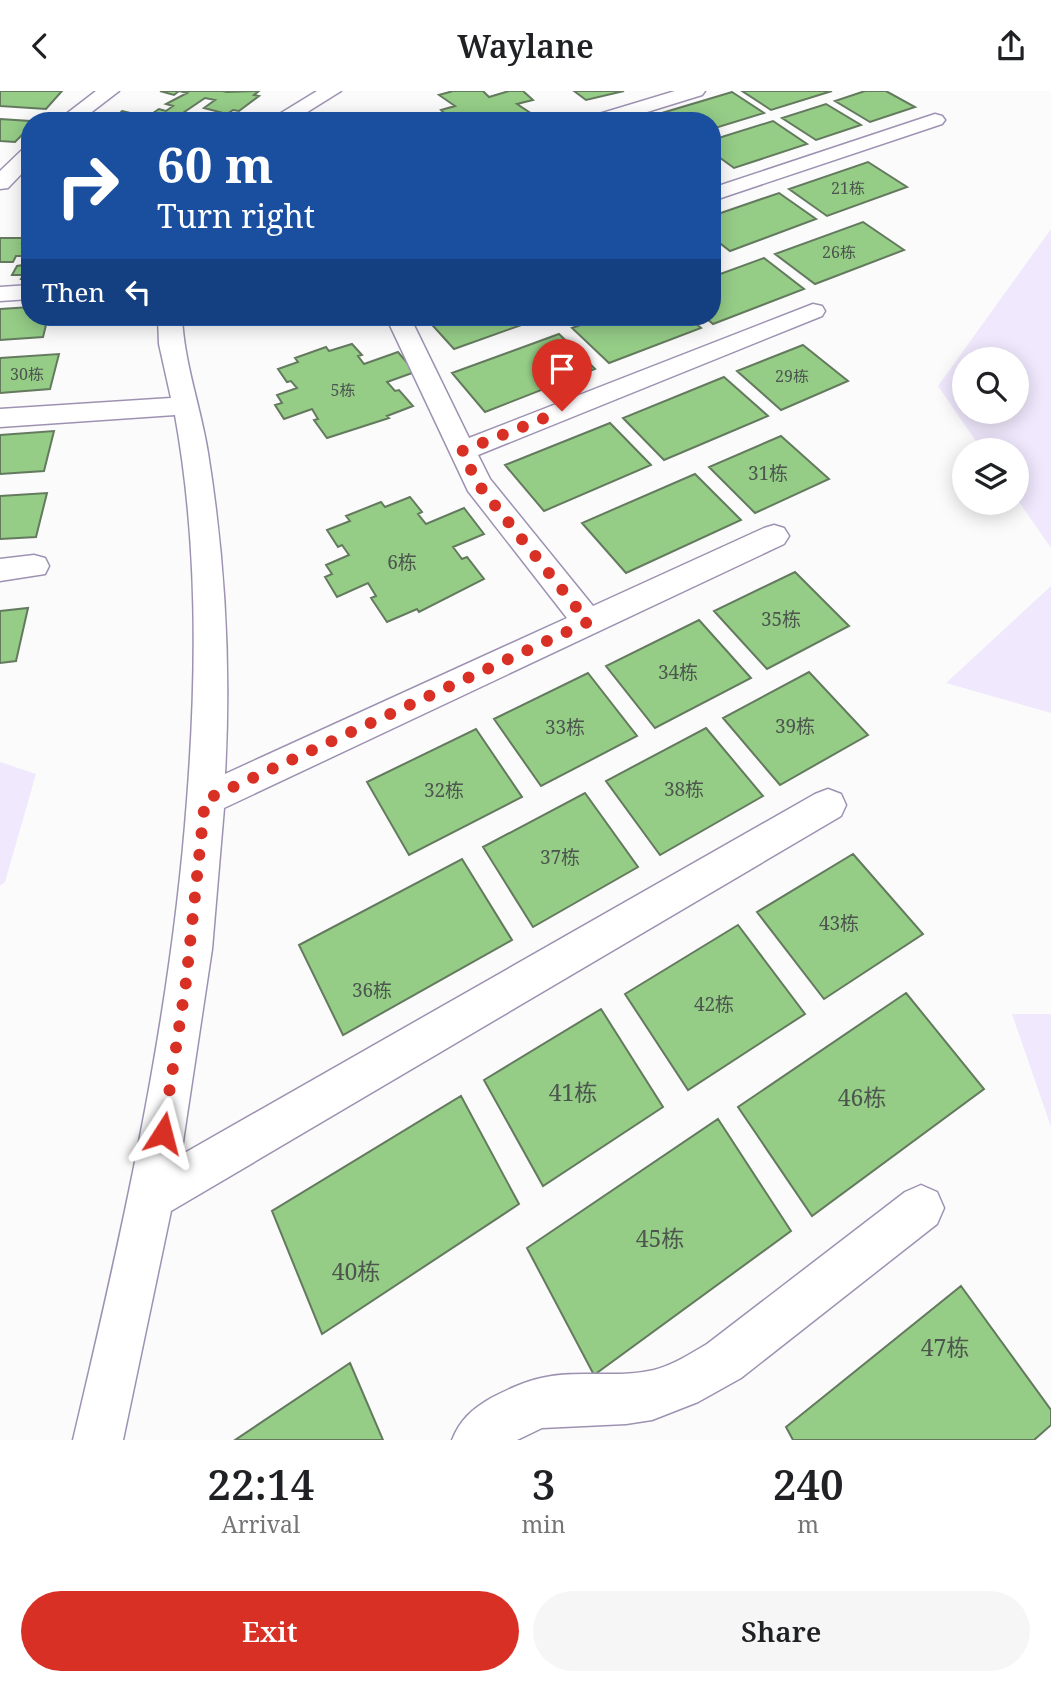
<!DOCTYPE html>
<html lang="en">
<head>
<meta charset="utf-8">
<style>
	:root { --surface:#fff; --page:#f6f6f6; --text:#202124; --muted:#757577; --accent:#d93025 }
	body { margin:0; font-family:"Noto Serif","Noto Sans SC",serif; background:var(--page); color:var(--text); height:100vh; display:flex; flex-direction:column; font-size:26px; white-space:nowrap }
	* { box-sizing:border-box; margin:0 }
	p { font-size:23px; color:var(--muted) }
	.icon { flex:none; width:38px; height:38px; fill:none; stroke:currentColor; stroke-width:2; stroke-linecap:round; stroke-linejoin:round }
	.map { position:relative; height:1349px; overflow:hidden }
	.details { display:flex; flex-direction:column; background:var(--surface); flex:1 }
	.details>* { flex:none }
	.hud { position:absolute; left:21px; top:21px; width:700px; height:214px; border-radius:28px; box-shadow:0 4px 18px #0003; background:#1a4fa0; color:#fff; overflow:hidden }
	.controls { position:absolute; left:952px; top:256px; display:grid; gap:14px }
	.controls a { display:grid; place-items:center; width:77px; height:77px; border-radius:50%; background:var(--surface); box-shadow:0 4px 18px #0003; font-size:35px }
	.pin { position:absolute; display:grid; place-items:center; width:60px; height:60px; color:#fff; margin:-72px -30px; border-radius:50% 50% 50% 0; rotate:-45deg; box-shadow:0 0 7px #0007 }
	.pin .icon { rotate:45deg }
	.me { position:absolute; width:77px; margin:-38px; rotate:9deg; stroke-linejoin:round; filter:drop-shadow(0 0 5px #0008) }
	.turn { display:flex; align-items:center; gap:24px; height:147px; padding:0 21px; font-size:32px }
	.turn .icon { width:91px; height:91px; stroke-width:2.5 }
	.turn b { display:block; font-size:49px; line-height:60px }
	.then { display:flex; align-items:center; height:66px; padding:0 21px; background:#0003; gap:14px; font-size:26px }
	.eta { display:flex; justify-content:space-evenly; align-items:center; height:119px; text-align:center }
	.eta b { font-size:42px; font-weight:600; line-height:49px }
	.cta { display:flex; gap:14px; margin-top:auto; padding:14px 21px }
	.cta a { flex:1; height:80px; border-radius:42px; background:var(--accent); color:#fff; font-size:28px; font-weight:600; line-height:80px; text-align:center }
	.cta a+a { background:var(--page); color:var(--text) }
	header { display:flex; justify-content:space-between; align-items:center; height:91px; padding:0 21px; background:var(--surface); font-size:32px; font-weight:600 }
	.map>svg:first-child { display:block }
	.green { fill:#f0e8fd; fill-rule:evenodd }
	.building { fill:#95cd87; stroke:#647a5e; stroke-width:2 }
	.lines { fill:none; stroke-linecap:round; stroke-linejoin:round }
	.minor-casing { stroke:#9e92b2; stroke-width:3 }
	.minor { fill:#fff; fill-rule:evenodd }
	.route { stroke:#d93025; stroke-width:12; stroke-dasharray:0 21.6 }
	.labels { text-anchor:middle; stroke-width:5; stroke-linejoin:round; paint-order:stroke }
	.far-number-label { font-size:16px; fill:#4c564e }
	.number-label { font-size:19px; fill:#4c564e }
	.near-number-label { font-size:23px; fill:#4c564e }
</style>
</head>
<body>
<header><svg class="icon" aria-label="back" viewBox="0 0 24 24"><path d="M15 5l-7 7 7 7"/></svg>Waylane<svg class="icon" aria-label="share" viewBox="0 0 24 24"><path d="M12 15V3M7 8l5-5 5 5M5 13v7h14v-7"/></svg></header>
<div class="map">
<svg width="1051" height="1349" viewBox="0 0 1051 1349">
	<rect width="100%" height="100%" fill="#fbfbfb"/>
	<!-- green -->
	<path class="green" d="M1051,138V457L1017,408V359H982L938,295ZM964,268H1017V320H964Z
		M1051,495V622L946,592Z
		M0,671L36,683L5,791L0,795Z
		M1012,923H1051V1036Z"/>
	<!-- building -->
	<path class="building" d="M0,0H62L46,18L0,15Z
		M160,0H222L227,1L259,0L254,4L259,5L239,20L233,19L227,23L204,17L215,9L205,7L171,30H147L154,25L150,24L159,18L166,20L173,15L166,13L187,2L179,0L174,4Z
		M453,0H483L489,6L509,0H523L533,9L517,13L538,27L528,30H472L469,27L446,30L440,24L445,23L441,19L455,15L439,4Z
		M574,0H624L586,9Z
		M742,0H832L771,19Z
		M865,0H886L915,16L870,31L835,10Z
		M732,1L764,22L712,38V30H673L662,22Z
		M826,13L861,34L816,49L782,27Z
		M122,20L142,25L136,29L139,30H112Z
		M0,28L30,30V36L15,51L0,50Z
		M773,30L807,53L734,77L712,61V49Z
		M868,71L907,96L827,125L789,98Z
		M779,102L816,128L730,160L712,146V125Z
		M863,131L904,159L815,193L775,163Z
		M0,147H25L22,152H30V188H21L23,184H12L17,175L23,174L28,165H16L13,171H0Z
		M764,167L804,198L713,233L705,226H712V186Z
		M30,216V226H48L43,246L0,249V218Z
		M425,226H517L524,233L454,258Z
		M603,226H688L701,237L609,272L572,237Z
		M559,243L595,278L485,321L452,282Z
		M352,253L362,264L358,265L364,273L398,261L415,281L387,291L395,300L399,299L413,315L387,325L389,327L327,347L314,329L318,328L312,318L284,328L275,314L282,312L277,304L297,297L291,290L287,291L278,278L298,271L295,267L326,256L329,260Z
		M803,254L848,290L781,319L737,280Z
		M59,263L50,298L0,302V267Z
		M724,286L768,325L664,369L623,327Z
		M610,332L651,374L544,420L505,374Z
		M54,340L44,380L0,383V344Z
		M781,345L829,388L755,422L709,376Z
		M695,383L741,429L626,482L582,432Z
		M47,402L36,446L0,448V405Z
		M410,406L422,421L418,423L426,433L464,417L484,443L453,456L462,468L467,466L484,488L419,521L417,518L387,531L371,507L376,505L368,492L337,506L325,486L332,483L326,474L349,464L342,454L338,456L327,439L350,430L346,425L381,411L385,416Z
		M795,481L849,535L767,578L714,520Z
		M28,517L16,570L0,572V520Z
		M699,529L751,587L655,637L606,575Z
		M809,581L868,644L780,694L723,627Z
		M588,582L637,645L541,695L494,628Z
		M706,637L763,705L660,764L606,690Z
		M476,638L522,706L409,764L367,691Z
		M585,702L638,776L533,836L483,756Z
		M853,763L923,843L824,908L757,821Z
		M462,768L512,849L343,944L299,854Z
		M738,834L805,923L688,999L625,903Z
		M906,902L984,998L812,1125L738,1016Z
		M601,918L663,1016L543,1095L484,989Z
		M461,1005L519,1113L322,1243L272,1120Z
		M718,1028L791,1140L594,1284L527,1157Z
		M961,1195L1051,1319V1334L1034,1349H793L786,1336Z
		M350,1272L383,1349H235Z"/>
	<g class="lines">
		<!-- minor casing -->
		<g class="minor-casing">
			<path id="minor" d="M96,0H119L80,30H57Z
				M317,0H341L293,30H268Z
				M675,0H705L702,4L618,30H586L589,26Z
				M935,23L942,25L945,29L942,33L712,110V97Z
				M30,56V74L8,97L0,98V80L23,58Z
				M30,194V208L0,210V196Z
				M813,213L822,215L825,220L822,225L478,364L490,388L593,515L764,437L774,434L784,437L789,445L784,453L224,717L212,858L181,1064L815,703L828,698L841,703L846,714L841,725L171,1120L123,1349H73C123,1138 171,926 187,709C197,582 198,451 175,324L0,336V318L171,307L159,253L158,226H182C184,272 201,317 208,362C225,468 231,576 225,683L567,527L468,400L386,226H410L469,347Z
				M34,464L45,467L49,475L45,483L0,490V468Z
				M921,1094L937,1101L944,1117L937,1133L741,1287L698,1311L652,1329L626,1333L542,1337L517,1349H452C460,1329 472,1318 491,1307C507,1299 523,1291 541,1287C578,1278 616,1288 654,1279C673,1274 690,1263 707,1253L905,1101Z"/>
		</g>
		<!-- minor -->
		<use href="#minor" class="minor"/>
	</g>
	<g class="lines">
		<!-- route -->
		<path class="route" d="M163,1042L186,891L205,709L588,531L478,393L462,360L562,320"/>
	</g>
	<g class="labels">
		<!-- far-number labels -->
		<g class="far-number-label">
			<text x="848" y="103">21栋</text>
			<text x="839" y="167">26栋</text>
			<text x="27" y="289">30栋</text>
			<text x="792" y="291">29栋</text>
			<text x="343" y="305">5栋</text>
		</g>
		<!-- number labels -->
		<g class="number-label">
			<text x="768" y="389">31栋</text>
			<text x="402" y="478">6栋</text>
			<text x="781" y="535">35栋</text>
			<text x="678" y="588">34栋</text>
			<text x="795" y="642">39栋</text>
			<text x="565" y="643">33栋</text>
			<text x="684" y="705">38栋</text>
			<text x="444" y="706">32栋</text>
			<text x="560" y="773">37栋</text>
			<text x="839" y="839">43栋</text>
			<text x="372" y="906">36栋</text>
			<text x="714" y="920">42栋</text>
		</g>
		<!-- near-number labels -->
		<g class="near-number-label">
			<text x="573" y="1010">41栋</text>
			<text x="862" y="1015">46栋</text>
			<text x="660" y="1156">45栋</text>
			<text x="356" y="1189">40栋</text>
			<text x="945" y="1265">47栋</text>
		</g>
	</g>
</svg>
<div class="controls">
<a><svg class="icon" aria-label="search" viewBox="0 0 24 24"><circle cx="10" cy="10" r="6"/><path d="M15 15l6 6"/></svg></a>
<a><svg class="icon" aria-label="layers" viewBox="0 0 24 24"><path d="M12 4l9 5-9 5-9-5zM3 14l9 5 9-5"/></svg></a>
</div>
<div class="pin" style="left:562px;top:320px;background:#d93025"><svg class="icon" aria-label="arrive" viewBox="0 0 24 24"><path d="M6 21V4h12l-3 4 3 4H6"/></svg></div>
<svg class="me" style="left:163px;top:1042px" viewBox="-20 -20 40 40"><path d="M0-17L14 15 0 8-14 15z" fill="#d93025" stroke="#fff" stroke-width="4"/></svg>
<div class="hud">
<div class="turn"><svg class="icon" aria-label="right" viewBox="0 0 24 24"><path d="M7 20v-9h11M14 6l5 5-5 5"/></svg><div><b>60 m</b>Turn right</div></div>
<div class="then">Then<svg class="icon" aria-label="left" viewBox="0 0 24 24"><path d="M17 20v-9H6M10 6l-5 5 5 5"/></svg></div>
</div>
</div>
<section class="details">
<div class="eta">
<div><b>22:14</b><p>Arrival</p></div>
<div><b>3</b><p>min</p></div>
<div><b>240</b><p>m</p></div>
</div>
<div class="cta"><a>Exit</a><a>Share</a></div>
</section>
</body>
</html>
